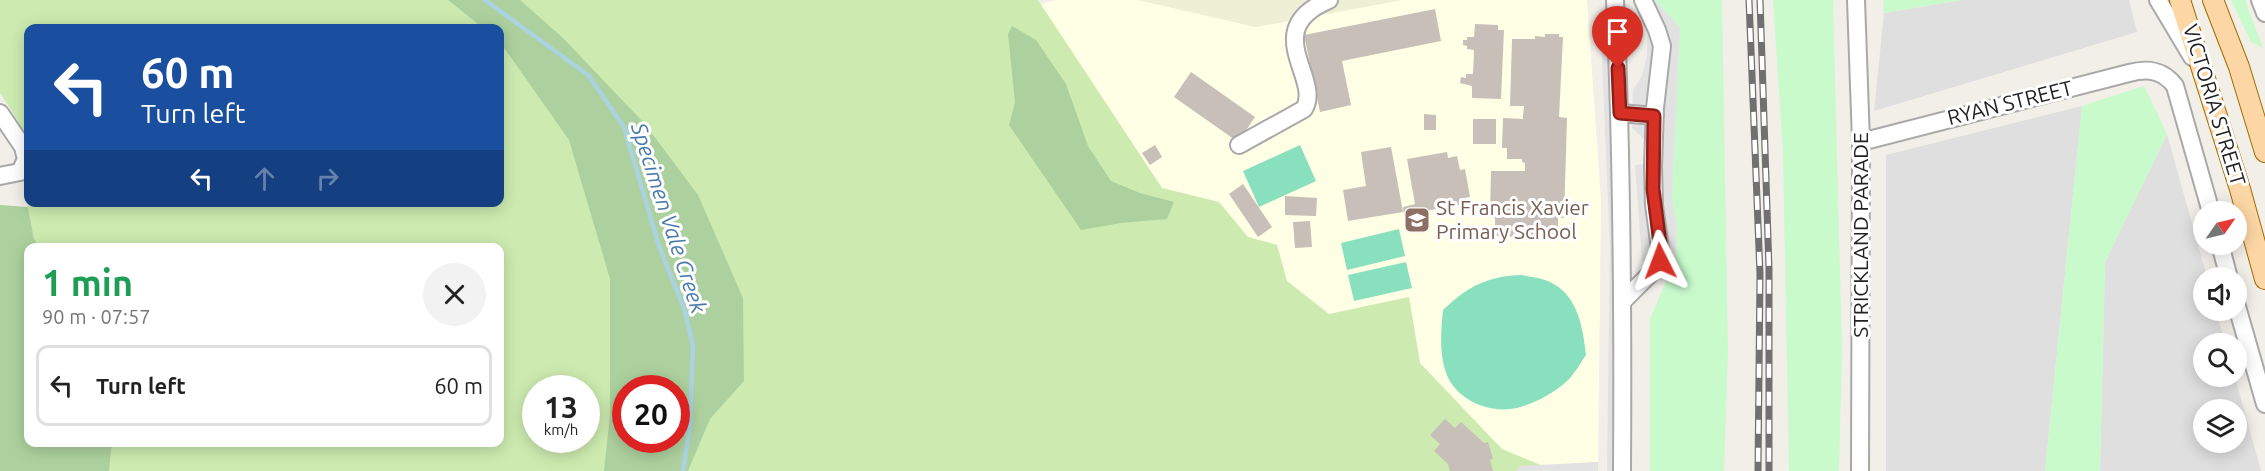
<!DOCTYPE html>
<html lang="en">
<head>
<meta charset="utf-8">
<style>
	:root { --surface:#fff; --page:#f2f2f2; --text:#222; --muted:#767676; --line:#e0e0e0 }
	body { margin:0; font-family:Ubuntu,sans-serif; background:var(--page); color:var(--text); height:100vh; display:flex; flex-direction:column; font-size:22px; white-space:nowrap }
	* { box-sizing:border-box; margin:0 }
	p { font-size:20px; color:var(--muted) }
	.icon { flex:none; width:33px; height:33px; fill:none; stroke:currentColor; stroke-width:2; stroke-linecap:round; stroke-linejoin:round }
	.map { position:relative; flex:1; overflow:hidden }
	.details { position:absolute; left:24px; top:243px; width:480px; height:204px; display:flex; flex-direction:column; background:var(--surface); border-radius:12px; box-shadow:0 3px 15px #0003 }
	.details>* { flex:none }
	.banner { position:absolute; left:24px; top:24px; width:480px; height:183px; border-radius:12px; box-shadow:0 3px 15px #0003; background:#1a4fa0; color:#fff; overflow:hidden }
	.needle { width:39px; rotate:56deg }
	.buttons { position:absolute; left:2193px; top:201px; display:grid; gap:12px }
	.buttons a { display:grid; place-items:center; width:54px; height:54px; border-radius:50%; background:var(--surface); box-shadow:0 3px 15px #0003; font-size:30px }
	.speed { position:absolute; left:522px; top:375px; display:flex; gap:12px; font-size:30px; font-weight:700; text-align:center }
	.speed>* { display:grid; place-content:center; width:78px; height:78px; border-radius:50%; background:var(--surface); box-shadow:0 3px 15px #0003; line-height:1 }
	.speed small { font-size:15px; font-weight:400 }
	.speed .limit { border:9px solid #d22; background:#fff; color:#111 }
	.pin { position:absolute; display:grid; place-items:center; width:51px; height:51px; color:#fff; margin:-62px -26px; border-radius:50% 50% 50% 0; rotate:-45deg; box-shadow:0 0 6px #0007 }
	.pin .icon { rotate:45deg }
	.me { position:absolute; width:66px; margin:-33px; rotate:357deg; stroke-linejoin:round; filter:drop-shadow(0 0 4px #0008) }
	.turn { display:flex; align-items:center; gap:21px; height:126px; padding:0 18px; font-size:27px }
	.turn .icon { width:78px; height:78px; stroke-width:2.5 }
	.turn b { display:block; font-size:42px; line-height:51px }
	.lanes { display:flex; align-items:center; height:57px; padding:0 18px; background:#0003; justify-content:center; gap:30px; direction:ltr }
	.lanes .off { opacity:.35 }
	.round { display:grid; place-items:center; flex:none; width:63px; height:63px; border-radius:32px; background:var(--page) }
	.overview { display:flex; align-items:center; justify-content:space-between; height:102px; padding:0 18px }
	h1 { font-size:36px; font-weight:700; line-height:45px; color:#1e9e55 }
	ul { padding:0; list-style:none }
	li { display:flex; align-items:center; gap:18px; height:81px; margin:0 12px 9px; padding:0 6px; border:3px solid var(--line); border-radius:12px }
	li div { flex:1 }
	li b { display:block; font-size:22px }
	li em { font-style:normal }
	.map>svg:first-child { display:block }
	.residential { fill:#e0dfdf; fill-rule:evenodd }
	.education { fill:#ffffe5 }
	.farmland { fill:#eef0d5 }
	.grass { fill:#cdebb0; fill-rule:evenodd }
	.forest { fill:#add19e; fill-rule:evenodd }
	.park { fill:#c8facc }
	.pitch { fill:#88e0be }
	.parking { fill:#e2e2e2 }
	.lines { fill:none; stroke-linecap:round; stroke-linejoin:round }
	.stream { stroke:#aad3df; stroke-width:4.5 }
	.building { fill:#c7bfb8 }
	.minor-casing { stroke:#a9a9a9; stroke-width:20 }
	.major-casing { stroke:#a06b00; stroke-width:22 }
	.minor { stroke:#fff; stroke-width:16 }
	.major { stroke:#fcd6a4; stroke-width:20 }
	.rail-casing { stroke:#707070; stroke-width:7 }
	.rail { stroke:#fff; stroke-width:4.5; stroke-dasharray:14; stroke-linecap:butt }
	.route-casing { stroke:#8d1f18; stroke-width:15 }
	.route { stroke:#d93025; stroke-width:10 }
	.labels { text-anchor:middle; stroke-width:6; stroke-linejoin:round; paint-order:stroke }
	.street-label { font-size:21px; fill:#222; stroke:#fff }
	.education-label { font-size:21px; fill:#785e54; stroke:#fff; text-anchor:start }
	.water-label { font-size:22px; font-style:italic; fill:#4a7aab; stroke:#fff }
</style>
</head>
<body>
<div class="map">
<svg width="2265" height="471" viewBox="0 0 2265 471">
	<rect width="100%" height="100%" fill="#f2efe9"/>
	<!-- residential -->
	<path class="residential" d="M1962,0H2129L2137,32L1874,111L1884,13Z
		M2082,106L2045,471H1886V155Z
		M2167,134L2207,277L2204,278V310L2216,311L2225,343L2204,344V376L2235,377L2261,471H2100L2105,262ZM2204,410H2236V442H2204Z"/>
	<!-- education -->
	<path class="education" d="M1057,0H1138L1256,27L1402,0H1587L1601,201L1598,462L1543,466L1502,450L1420,363L1409,297L1329,314L1287,281L1277,245L1248,238L1219,202L1162,188L1039,4Z"/>
	<!-- farmland -->
	<path class="farmland" d="M1138,0H1402L1256,27Z"/>
	<!-- grass -->
	<path class="grass" d="M0,0H1038L1162,188L1219,202L1248,237L1277,245L1287,281L1329,314L1409,297L1420,363L1502,449L1543,466L1598,462V471H109L112,443L500,442V248L40,247L34,239L28,207L29,202H500V28H28V148L17,119L0,93ZM536,388H586V440H536ZM626,388H676V440H626Z"/>
	<!-- forest -->
	<path class="forest" d="M448,0H520L563,38L645,124L698,195L743,298L744,381L710,419L688,471H604L610,415V279L569,140L500,42V28H483ZM626,388H676V440H626Z
		M1012,26L1036,40L1066,84L1088,146L1111,181L1140,193L1174,202L1167,219L1121,223L1081,230L1009,125L1015,102L1008,34Z
		M0,205L28,207L34,239L40,247L28,248V442L112,443L109,471H0Z"/>
	<!-- park -->
	<path class="park" d="M1654,0H1722L1728,351L1724,471H1650V319L1676,258L1677,226L1672,197L1680,27Z
		M1773,0H1833L1842,350L1839,471H1789L1783,154Z
		M1883,0H1962L1884,13Z
		M2231,0H2245L2263,48L2251,42Z
		M2144,86L2167,134L2105,262L2100,471H2045L2082,106Z"/>
	<!-- pitch -->
	<path class="pitch" d="M1300,145L1316,181L1259,207L1243,171Z
		M1399,229L1405,256L1347,270L1341,243Z
		M1406,262L1412,288L1354,301L1348,275Z
		M1522,275C1531,277 1542,278 1550,282C1578,295 1583,328 1586,355C1580,363 1575,374 1567,381C1553,394 1529,407 1510,409C1485,412 1455,398 1446,373C1439,352 1441,331 1443,310C1468,286 1488,276 1522,275Z"/>
	<!-- parking -->
	<path class="parking" d="M1644,0H1654L1680,27L1672,197L1677,226L1676,258L1642,261L1635,165L1646,164V141L1632,128L1633,90L1642,76L1647,55V33Z
		M1600,11L1611,20L1616,471H1607L1610,247Z
		M1598,462V471H1516L1520,466Z"/>
	<g class="lines">
		<!-- stream -->
		<path class="stream" d="M485,0L588,75L624,127L659,246L685,311L693,346L690,425L683,471"/>
	</g>
	<!-- building -->
	<path class="building" d="M1435,9L1441,41L1342,61L1351,105L1320,112L1304,35Z
		M1475,24L1498,25V30H1504L1501,99L1472,98V86L1460,83L1461,77L1466,78V74H1473L1474,50L1467,49V46L1463,45V40H1467V37H1474Z
		M1545,34H1559V37H1563L1559,117L1567,118L1564,218H1558V238L1495,236V218H1490L1491,171H1525V163L1522,162V159H1507V148H1502L1503,118L1523,119V116L1524,106H1510L1512,39H1535V36L1545,37Z
		M1191,72L1255,117L1238,142L1174,97Z
		M1424,114L1436,115V130H1424Z
		M1473,119H1496V144H1473Z
		M1155,145L1162,157L1150,165L1142,153Z
		M1391,147L1403,212L1348,221L1343,190L1366,186L1361,152Z
		M1447,152L1448,158L1457,156L1460,170L1465,169L1470,197L1464,198L1465,204L1404,215L1403,207L1415,204L1407,159Z
		M1243,184L1272,227L1258,237L1229,194Z
		M1285,196L1317,198L1316,216L1285,215Z
		M1310,221L1312,247L1295,248L1293,222Z
		M1445,419L1455,428L1461,422L1484,443L1488,442L1493,459L1490,460L1493,471H1450L1448,464L1434,451L1440,444L1430,435Z"/>
	<g class="lines">
		<!-- minor casing -->
		<g class="minor-casing">
			<path id="minor" d="M1615,0C1622,157 1623,314 1622,471
				M1856,0L1861,142L1860,471
				M2158,0L2192,57
				M2260,0L2265,13
				M0,113L23,147L26,159L20,172L0,176
				M1620,113L1655,116
				M1861,142L2129,73C2148,68 2163,70 2175,86L2211,212
				M1239,145L1304,109C1323,79 1258,30 1329,0
				M2220,244L2229,278
				M1623,301L1655,269L1661,256L1654,205L1653,167L1655,108L1662,46L1657,30L1643,0
				M2236,303L2265,404"/>
		</g>
		<!-- major casing -->
		<g class="major-casing">
			<path id="major" d="M2180,0L2240,189L2265,279
				M2213,0L2239,67L2265,152"/>
		</g>
		<!-- minor -->
		<use href="#minor" class="minor"/>
		<!-- major -->
		<use href="#major" class="major"/>
		<!-- rail casing -->
		<g class="rail-casing">
			<path id="rail" d="M1749,0L1760,274L1758,471
				M1760,0L1769,269V471"/>
		</g>
		<!-- rail -->
		<use href="#rail" class="rail"/>
	</g>
	<g class="lines">
		<!-- route casing -->
		<g class="route-casing">
			<path id="route" d="M1618,68L1620,113L1654,116L1653,189L1661,251L1660,261"/>
		</g>
		<!-- route -->
		<use href="#route" class="route"/>
	</g>
	<!-- icons -->
	<defs>
		<g id="school-square" transform="scale(1.35)"><rect x="-9" y="-9" width="18" height="18" rx="4" fill="#8d6e63" stroke="#fff"/><path d="M0-5L7-2L0 1L-7-2ZM-4 1L0 2.5L4 1V4Q0 6-4 4Z" fill="#fff"/></g>
	</defs>
	<g fill-rule="evenodd">
		<use href="#school-square" x="1417" y="220"/>
	</g>
	<g class="labels">
		<!-- street labels -->
		<g class="street-label">
			<text transform="translate(2010 103) rotate(-14)" y="7">RYAN STREET</text>
			<text transform="translate(2214 105) rotate(73)" y="7">VICTORIA STREET</text>
			<text transform="translate(1861 235) rotate(-90)" y="7">STRICKLAND PARADE</text>
		</g>
		<!-- education labels -->
		<g class="education-label">
			<text x="1436" y="215">St Francis Xavier<tspan x="1436" dy="24">Primary School</tspan></text>
		</g>
		<!-- water labels -->
		<g class="water-label">
			<text transform="translate(669 218) rotate(72)" y="8">Specimen Vale Creek</text>
		</g>
	</g>
</svg>
<div class="buttons">
<a><svg class="needle" viewBox="-14 -14 28 28"><path d="M0-13l5 13h-10z" fill="#e53935"/><path d="M0 13l5-13h-10z" fill="#767676"/></svg></a>
<a><svg class="icon" aria-label="sound" viewBox="0 0 24 24"><path d="M4 9h4l5-4v14l-5-4H4zM17 9q2 3 0 6"/></svg></a>
<a><svg class="icon" aria-label="search" viewBox="0 0 24 24"><circle cx="10" cy="10" r="6"/><path d="M15 15l6 6"/></svg></a>
<a><svg class="icon" aria-label="layers" viewBox="0 0 24 24"><path d="M12 4l9 5-9 5-9-5zM3 14l9 5 9-5"/></svg></a>
</div>
<div class="speed"><div>13<small>km/h</small></div><div class="limit">20</div></div>
<div class="pin" style="left:1618px;top:68px;background:#d93025"><svg class="icon" aria-label="arrive" viewBox="0 0 24 24"><path d="M6 21V4h12l-3 4 3 4H6"/></svg></div>
<svg class="me" style="left:1660px;top:261px" viewBox="-20 -20 40 40"><path d="M0-17L14 15 0 8-14 15z" fill="#d93025" stroke="#fff" stroke-width="4"/></svg>
<div class="banner">
<div class="turn"><svg class="icon" aria-label="left" viewBox="0 0 24 24"><path d="M17 20v-9H6M10 6l-5 5 5 5"/></svg><div><b>60 m</b>Turn left</div></div>
<div class="lanes"><svg class="icon" aria-label="left" viewBox="0 0 24 24"><path d="M17 20v-9H6M10 6l-5 5 5 5"/></svg><svg class="icon off" aria-label="ahead" viewBox="0 0 24 24"><path d="M12 20V5M6 11l6-6 6 6"/></svg><svg class="icon off" aria-label="right" viewBox="0 0 24 24"><path d="M7 20v-9h11M14 6l5 5-5 5"/></svg></div>
</div>
<section class="details">
<div class="overview"><div><h1>1 min</h1><p>90 m · 07:57</p></div><a class="round"><svg class="icon" aria-label="close" viewBox="0 0 24 24"><path d="M6 6l12 12M18 6L6 18"/></svg></a></div>
<ul>
<li><svg class="icon" aria-label="left" viewBox="0 0 24 24"><path d="M17 20v-9H6M10 6l-5 5 5 5"/></svg><div><b>Turn left</b></div><em>60 m</em></li>
</ul>
</section>
</div>
</body>
</html>
